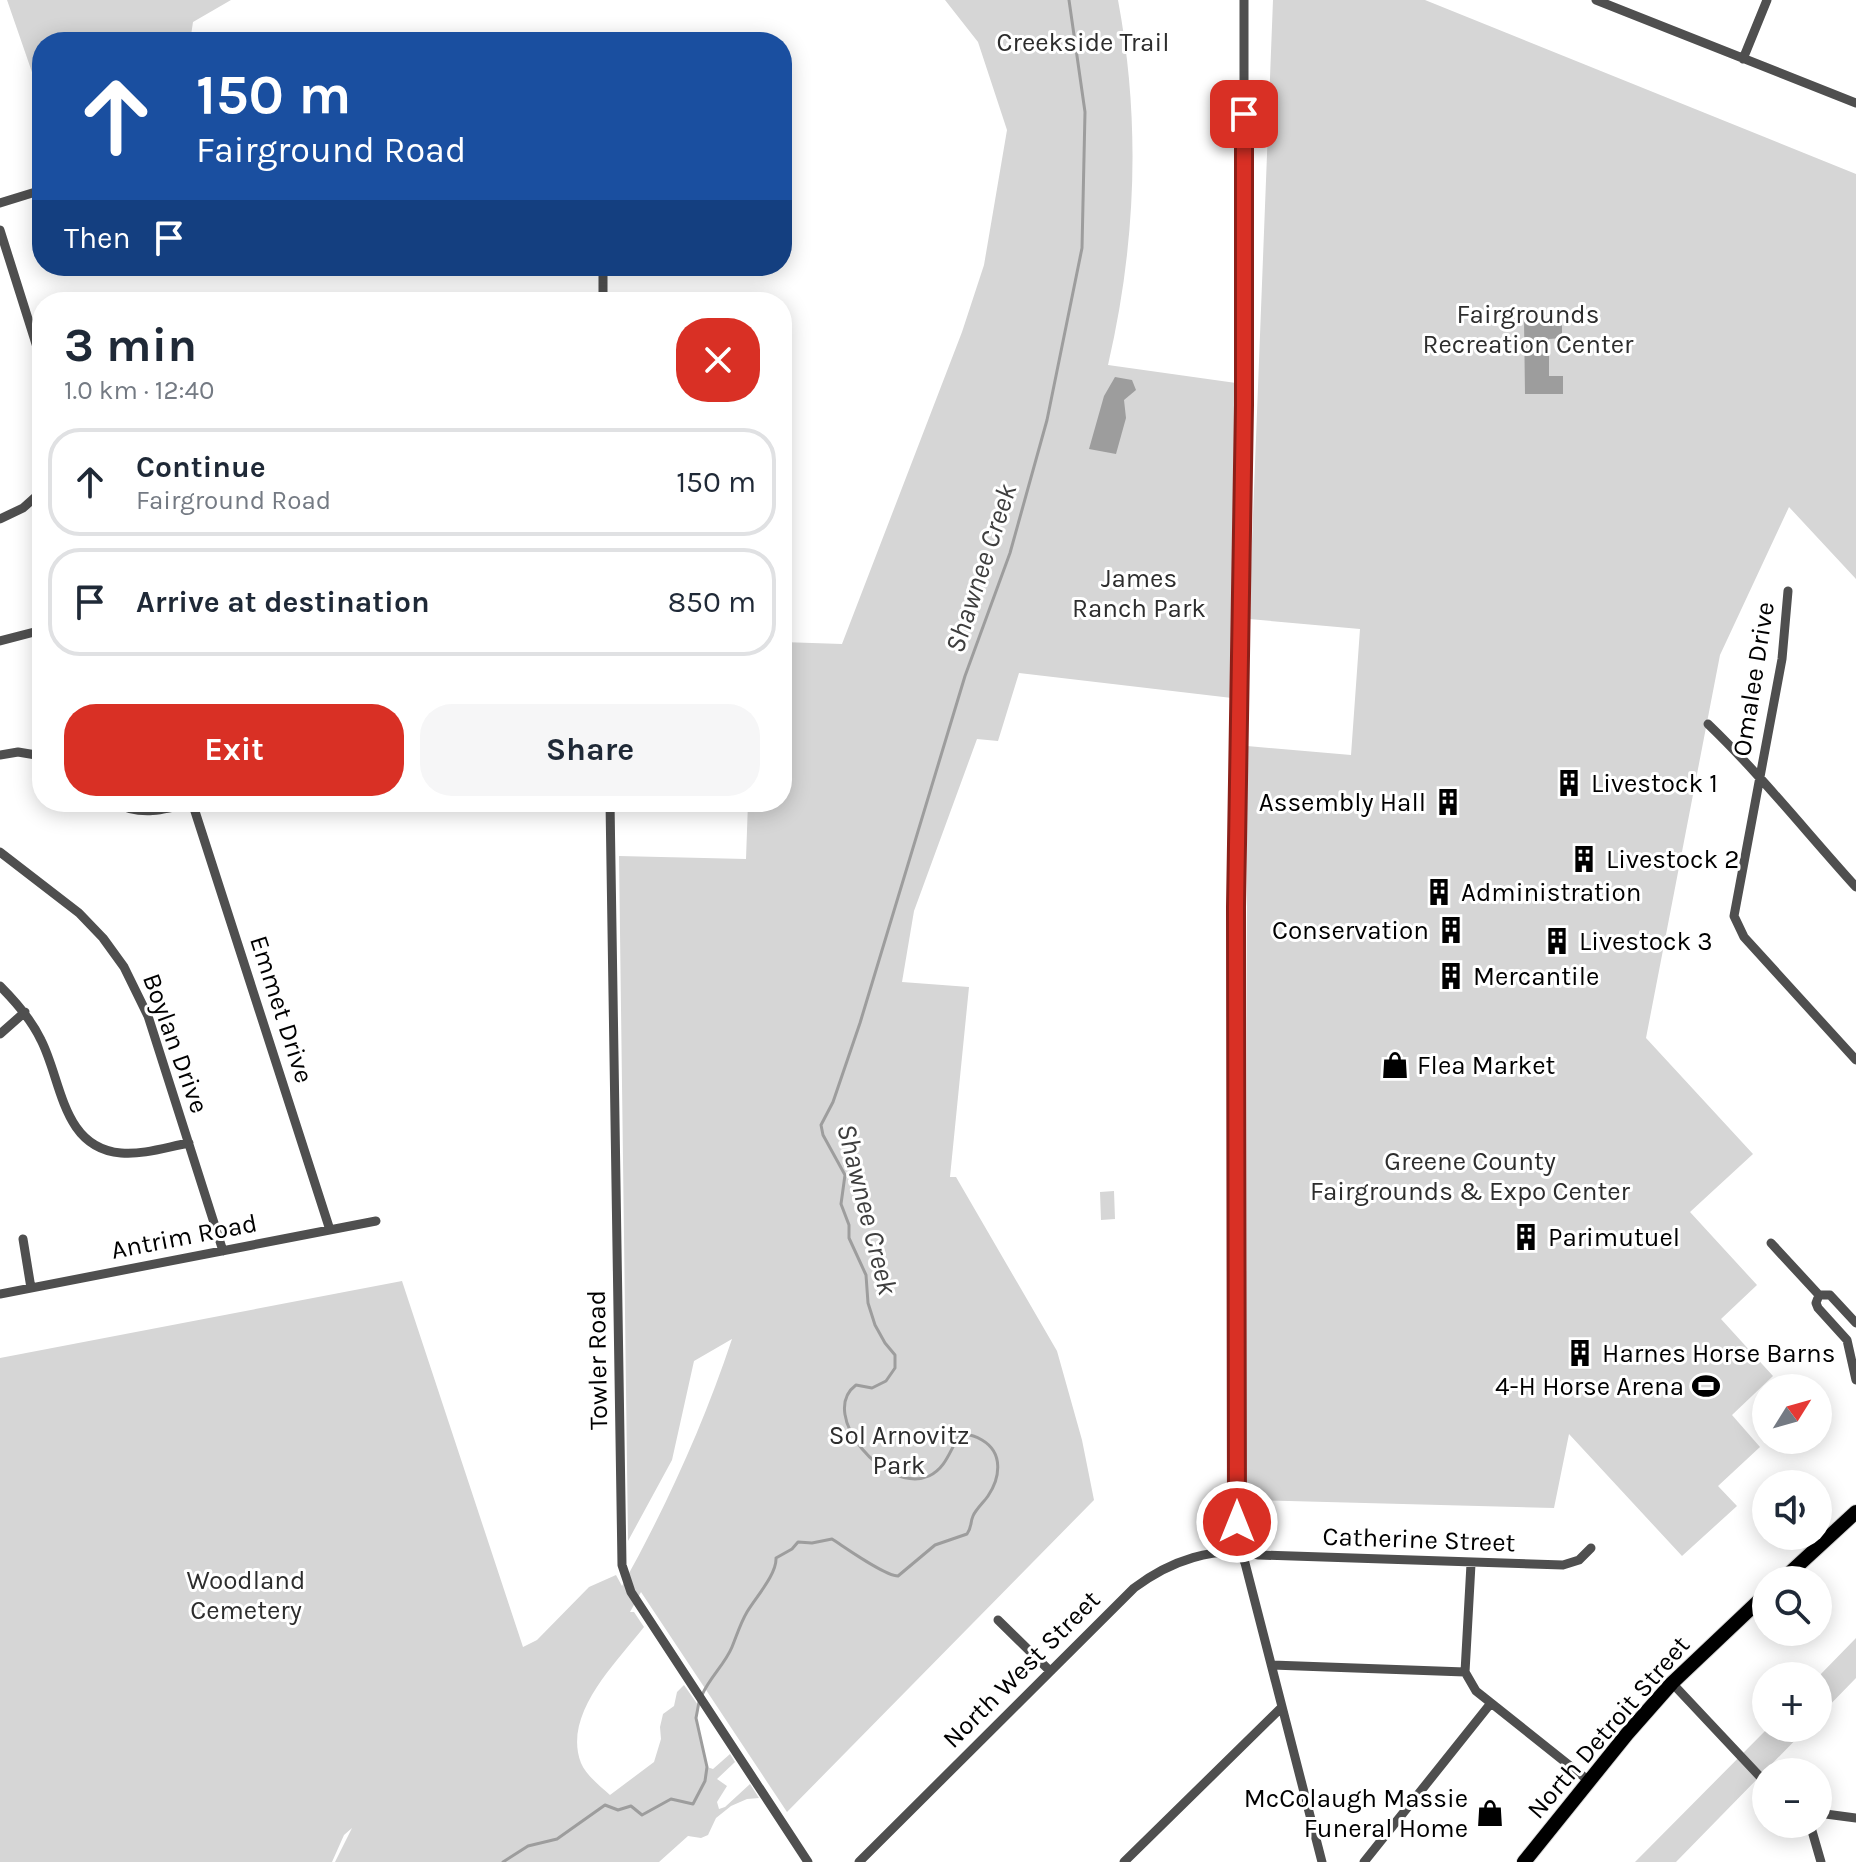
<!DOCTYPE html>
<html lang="en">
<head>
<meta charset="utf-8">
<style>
	:root { --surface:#fff; --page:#f6f6f7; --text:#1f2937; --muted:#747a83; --line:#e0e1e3; --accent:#d93025 }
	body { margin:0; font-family:Karla,sans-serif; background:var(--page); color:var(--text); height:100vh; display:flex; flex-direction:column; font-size:30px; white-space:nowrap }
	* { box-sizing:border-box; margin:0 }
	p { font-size:26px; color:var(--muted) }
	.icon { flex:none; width:44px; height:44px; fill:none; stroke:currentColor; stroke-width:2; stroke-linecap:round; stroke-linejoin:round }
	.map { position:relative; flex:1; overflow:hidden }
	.sheet { position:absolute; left:32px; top:292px; width:760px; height:520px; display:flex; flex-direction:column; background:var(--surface); border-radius:32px; box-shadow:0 4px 20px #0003 }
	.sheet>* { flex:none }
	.top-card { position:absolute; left:32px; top:32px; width:760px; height:244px; border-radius:32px; box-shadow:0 4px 20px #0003; background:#1a4fa0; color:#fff; overflow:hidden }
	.needle { width:52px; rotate:53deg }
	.tools { position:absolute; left:1752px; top:1374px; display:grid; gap:16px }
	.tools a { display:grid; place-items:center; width:80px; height:80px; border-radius:50%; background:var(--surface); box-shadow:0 4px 20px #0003; font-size:40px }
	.pin { position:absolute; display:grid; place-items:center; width:68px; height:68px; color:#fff; margin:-34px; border-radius:16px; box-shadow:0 4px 12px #0006 }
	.me { position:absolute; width:88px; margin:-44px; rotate:0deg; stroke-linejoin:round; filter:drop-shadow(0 0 6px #0008) }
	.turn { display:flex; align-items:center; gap:28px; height:168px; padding:0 32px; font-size:36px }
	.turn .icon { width:104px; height:104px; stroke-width:2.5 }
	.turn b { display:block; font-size:56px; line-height:68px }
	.then { display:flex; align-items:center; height:76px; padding:0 32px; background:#0003; gap:16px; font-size:30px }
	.round { display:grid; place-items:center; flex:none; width:84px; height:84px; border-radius:32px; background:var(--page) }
	.headline { display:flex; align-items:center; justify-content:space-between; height:136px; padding:0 32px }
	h1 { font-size:48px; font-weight:700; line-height:60px }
	.cta { display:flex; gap:16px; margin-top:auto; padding:16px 32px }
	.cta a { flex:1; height:92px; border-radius:32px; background:var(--accent); color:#fff; font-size:32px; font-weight:700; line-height:92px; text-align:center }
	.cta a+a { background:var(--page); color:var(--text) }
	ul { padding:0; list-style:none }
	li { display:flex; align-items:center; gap:24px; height:108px; margin:0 16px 12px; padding:0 16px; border:4px solid var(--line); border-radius:32px }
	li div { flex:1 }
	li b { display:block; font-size:30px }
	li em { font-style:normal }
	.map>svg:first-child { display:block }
	.green { fill:#d6d6d6 }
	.water { fill:#9d9d9d }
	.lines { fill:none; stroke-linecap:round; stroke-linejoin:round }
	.stream { stroke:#9d9d9d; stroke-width:3 }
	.highway-casing { stroke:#dbdbdb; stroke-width:16 }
	.minor { stroke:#4f4f4f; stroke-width:9 }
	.highway { stroke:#000; stroke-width:14 }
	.route-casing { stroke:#8d1f18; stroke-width:20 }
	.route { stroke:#d93025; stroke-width:14 }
	.labels { text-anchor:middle; stroke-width:6; stroke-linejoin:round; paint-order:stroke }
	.park-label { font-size:26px; fill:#2d2d2d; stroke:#fff }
	.street-label { font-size:26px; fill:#000; stroke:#fff }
	.poi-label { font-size:26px; fill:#000; stroke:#fff; text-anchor:start }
	.water-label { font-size:28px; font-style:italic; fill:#3e3e3e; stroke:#fff }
</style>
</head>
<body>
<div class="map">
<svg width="1856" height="1862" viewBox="0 0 1856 1862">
	<rect width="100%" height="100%" fill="#fff"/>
	<!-- green -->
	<path class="green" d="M7,0H231L193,22L190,42H42V101Z
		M945,0H1118C1141,123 1136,244 1108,365L1236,383L1232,698L1019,673L998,741L977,739L914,911L902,982L969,987L950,1177H956L1057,1351L1082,1440L1094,1500L787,1812L641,1592L630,1612H634L644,1627C617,1662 562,1714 581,1763C586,1775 600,1786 610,1795L654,1762L661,1739L660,1727L663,1714L674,1706L677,1692L684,1685L698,1705L696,1718L707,1767L713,1769L730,1754L735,1762L717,1779L727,1786L717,1802L719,1809L725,1807L750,1784L759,1798L747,1799L731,1806L716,1818L708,1835L701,1838L688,1836L659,1862H335L352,1828L344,1835L332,1862H0V1358L402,1281L523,1647L537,1640L589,1587L616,1575L622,1586C666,1507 703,1426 732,1339L694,1361L672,1460L628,1541L619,856L746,859L748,802H782V642L842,644L962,332L984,265L1007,130L978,42Z
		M1273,0H1425L1856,174V579L1789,507L1720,655L1646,1038L1753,1154L1690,1212L1757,1285L1721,1319L1773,1376L1732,1415L1760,1447L1718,1486L1737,1506L1682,1556L1569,1434L1554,1508L1247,1500V746L1351,755L1360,629L1249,619Z
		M1114,1191L1115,1219L1101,1220L1100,1192Z
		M1856,1638V1678L1818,1717V1677Z
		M1768,1728H1807L1676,1862H1635Z"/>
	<!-- water -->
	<path class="water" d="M1524,320H1562V338L1549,339V376H1563V394H1525Z
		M1115,377L1132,380L1136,390L1124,400L1126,418L1116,454L1089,449L1104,396Z"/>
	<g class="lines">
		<!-- stream -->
		<path class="stream" d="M702,1695C710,1677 725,1664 732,1647C737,1635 740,1624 747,1612C756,1597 777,1574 776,1558L792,1549L798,1542L812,1543L832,1539C846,1548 885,1576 898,1576L935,1545L967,1534C972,1527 970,1523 973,1516C976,1509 984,1502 988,1496C1000,1478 1004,1453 982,1440C975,1436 967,1433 959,1436C950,1450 946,1468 929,1476C886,1495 817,1414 856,1385L872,1388L886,1381L895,1368V1355L885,1343L875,1325L868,1303L866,1275L849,1238V1225L841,1204L845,1175L823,1135L821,1125L833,1102L860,1023L965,676L1010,553L1047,420L1082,248L1085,112L1069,0
			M503,1862L528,1846L557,1839L605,1805L618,1810L631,1806L642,1815L671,1799L693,1804L705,1781L707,1767L696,1718L699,1702"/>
		<!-- highway casing -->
		<g class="highway-casing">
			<path id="highway" d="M1782,1580L1856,1512
				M1524,1862L1627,1734L1672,1683L1766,1594"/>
		</g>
		<!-- minor -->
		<path class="minor" d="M1244,0V405L1236,907L1237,1522L1240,1551L1245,1563L1322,1862
			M1596,0L1856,103
			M1743,59L1767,0
			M0,203L42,190
			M0,230L42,363
			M603,266V302
			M0,519L23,508L42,491
			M1788,591L1782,659L1734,916L1744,937L1856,1060
			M0,641L42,630
			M1708,724C1761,775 1807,833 1856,887
			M0,755L18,752L42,756
			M114,802C140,817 165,810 192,802
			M192,802L330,1230
			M610,802L622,1565L631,1592L808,1862
			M0,852L79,913L103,938L124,967L148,1016L223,1251
			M0,986C16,1002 31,1019 41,1040C62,1081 62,1148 121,1153C143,1155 167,1147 189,1143
			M0,1034L25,1012
			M23,1239L31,1288
			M1771,1243L1819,1295
			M0,1294L376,1221
			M1856,1323L1830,1295H1819L1816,1303L1818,1308L1847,1340L1856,1380
			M1471,1564L1465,1672L1476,1691L1589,1781
			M998,1620L1050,1671
			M1272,1665L1465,1672
			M1672,1683L1766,1783
			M1818,1813L1856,1818
			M1810,1824L1821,1862
			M859,1862L1134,1588C1170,1561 1214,1545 1259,1555L1563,1565L1579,1560L1591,1548
			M1124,1862L1282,1707
			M1364,1862L1491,1703"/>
		<!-- highway -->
		<use href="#highway" class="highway"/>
	</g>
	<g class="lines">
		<!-- route casing -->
		<g class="route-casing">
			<path id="route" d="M1237,1522L1236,907L1244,405V114"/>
		</g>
		<!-- route -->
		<use href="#route" class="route"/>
	</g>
	<!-- icons -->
	<defs>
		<g id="building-bare" transform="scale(2.16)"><path d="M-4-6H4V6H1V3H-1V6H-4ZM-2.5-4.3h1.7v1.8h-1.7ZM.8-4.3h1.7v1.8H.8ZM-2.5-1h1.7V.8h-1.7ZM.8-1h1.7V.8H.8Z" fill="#000" stroke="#fff" stroke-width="2.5" paint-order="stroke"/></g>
		<g id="shop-bare" transform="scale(2.16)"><path d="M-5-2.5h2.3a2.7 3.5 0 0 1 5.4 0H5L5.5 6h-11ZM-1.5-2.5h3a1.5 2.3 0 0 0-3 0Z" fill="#000" stroke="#fff" stroke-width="2.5" paint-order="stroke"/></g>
		<g id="stadium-bare" transform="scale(2.16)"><path d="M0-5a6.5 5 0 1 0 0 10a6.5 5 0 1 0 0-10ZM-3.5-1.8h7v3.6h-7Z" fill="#000" stroke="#fff" stroke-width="2.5" paint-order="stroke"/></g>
	</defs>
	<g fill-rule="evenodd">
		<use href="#building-bare" x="1569" y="783"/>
		<use href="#building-bare" x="1448" y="802"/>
		<use href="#building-bare" x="1584" y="859"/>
		<use href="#building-bare" x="1439" y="892"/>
		<use href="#building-bare" x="1451" y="930"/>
		<use href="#building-bare" x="1557" y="941"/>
		<use href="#building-bare" x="1451" y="976"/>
		<use href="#shop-bare" x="1395" y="1065"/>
		<use href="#building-bare" x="1526" y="1237"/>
		<use href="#building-bare" x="1580" y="1353"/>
		<use href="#stadium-bare" x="1706" y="1386"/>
		<use href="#shop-bare" x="1490" y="1813"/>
	</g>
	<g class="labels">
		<!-- park labels -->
		<g class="park-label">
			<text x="1083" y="51">Creekside Trail</text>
			<text x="1528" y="323">Fairgrounds<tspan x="1528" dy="30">Recreation Center</tspan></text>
			<text x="1139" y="587">James<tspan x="1139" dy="30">Ranch Park</tspan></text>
			<text x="1470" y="1170">Greene County<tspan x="1470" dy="30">Fairgrounds &amp; Expo Center</tspan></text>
			<text x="899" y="1444">Sol Arnovitz<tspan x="899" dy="30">Park</tspan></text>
			<text x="246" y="1589">Woodland<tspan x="246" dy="30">Cemetery</tspan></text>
		</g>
		<!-- street labels -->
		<g class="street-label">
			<text transform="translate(1753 679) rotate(-81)" y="9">Omalee Drive</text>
			<text transform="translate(282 1009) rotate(72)" y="9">Emmet Drive</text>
			<text transform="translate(176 1043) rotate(70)" y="9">Boylan Drive</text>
			<text transform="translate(184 1236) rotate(-11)" y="9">Antrim Road</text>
			<text transform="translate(597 1360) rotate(-91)" y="9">Towler Road</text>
			<text transform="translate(1419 1539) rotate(2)" y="9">Catherine Street</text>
			<text transform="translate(1021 1669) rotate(-45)" y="9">North West Street</text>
			<text transform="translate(1608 1727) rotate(-49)" y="9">North Detroit Street</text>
		</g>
		<!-- poi labels -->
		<g class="poi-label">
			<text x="1591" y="792">Livestock 1</text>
			<text x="1426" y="811" text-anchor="end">Assembly Hall</text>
			<text x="1606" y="868">Livestock 2</text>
			<text x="1461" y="901">Administration</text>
			<text x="1429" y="939" text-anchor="end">Conservation</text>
			<text x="1579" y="950">Livestock 3</text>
			<text x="1473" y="985">Mercantile</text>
			<text x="1417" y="1074">Flea Market</text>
			<text x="1548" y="1246">Parimutuel</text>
			<text x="1602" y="1362">Harnes Horse Barns</text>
			<text x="1684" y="1395" text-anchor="end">4-H Horse Arena</text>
			<text x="1468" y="1807" text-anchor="end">McColaugh Massie<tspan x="1468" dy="30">Funeral Home</tspan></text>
		</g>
		<!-- water labels -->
		<g class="water-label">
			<text transform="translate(980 568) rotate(-72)" y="10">Shawnee Creek</text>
			<text transform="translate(868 1209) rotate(76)" y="10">Shawnee Creek</text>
		</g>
	</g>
</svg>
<div class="tools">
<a><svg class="needle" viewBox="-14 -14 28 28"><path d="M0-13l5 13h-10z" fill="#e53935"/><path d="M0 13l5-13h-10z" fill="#747a83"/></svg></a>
<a><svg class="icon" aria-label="sound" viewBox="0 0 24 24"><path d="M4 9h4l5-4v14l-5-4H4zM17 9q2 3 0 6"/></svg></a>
<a><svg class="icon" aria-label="search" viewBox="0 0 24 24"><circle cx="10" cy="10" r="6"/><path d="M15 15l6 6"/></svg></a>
<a>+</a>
<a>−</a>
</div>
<div class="pin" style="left:1244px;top:114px;background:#d93025"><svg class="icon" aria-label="arrive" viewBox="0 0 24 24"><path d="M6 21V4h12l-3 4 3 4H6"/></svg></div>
<svg class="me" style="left:1237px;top:1522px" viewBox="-20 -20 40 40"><circle r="17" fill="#d93025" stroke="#fff" stroke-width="3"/><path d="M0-11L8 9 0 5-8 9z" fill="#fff"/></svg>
<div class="top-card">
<div class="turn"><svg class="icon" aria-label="ahead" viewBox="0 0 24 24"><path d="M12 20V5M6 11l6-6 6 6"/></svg><div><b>150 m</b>Fairground Road</div></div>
<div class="then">Then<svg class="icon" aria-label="arrive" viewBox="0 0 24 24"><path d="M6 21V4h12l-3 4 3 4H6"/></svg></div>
</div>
<section class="sheet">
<div class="headline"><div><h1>3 min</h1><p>1.0 km · 12:40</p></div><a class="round" style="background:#d93025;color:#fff"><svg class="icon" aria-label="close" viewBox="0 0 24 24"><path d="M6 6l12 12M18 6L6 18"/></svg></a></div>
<ul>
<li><svg class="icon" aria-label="ahead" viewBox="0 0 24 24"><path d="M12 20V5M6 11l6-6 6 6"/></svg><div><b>Continue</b><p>Fairground Road</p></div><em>150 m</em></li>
<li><svg class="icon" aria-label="arrive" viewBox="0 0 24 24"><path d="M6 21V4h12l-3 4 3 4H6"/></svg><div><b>Arrive at destination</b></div><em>850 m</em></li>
</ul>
<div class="cta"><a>Exit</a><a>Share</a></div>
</section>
</div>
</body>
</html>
